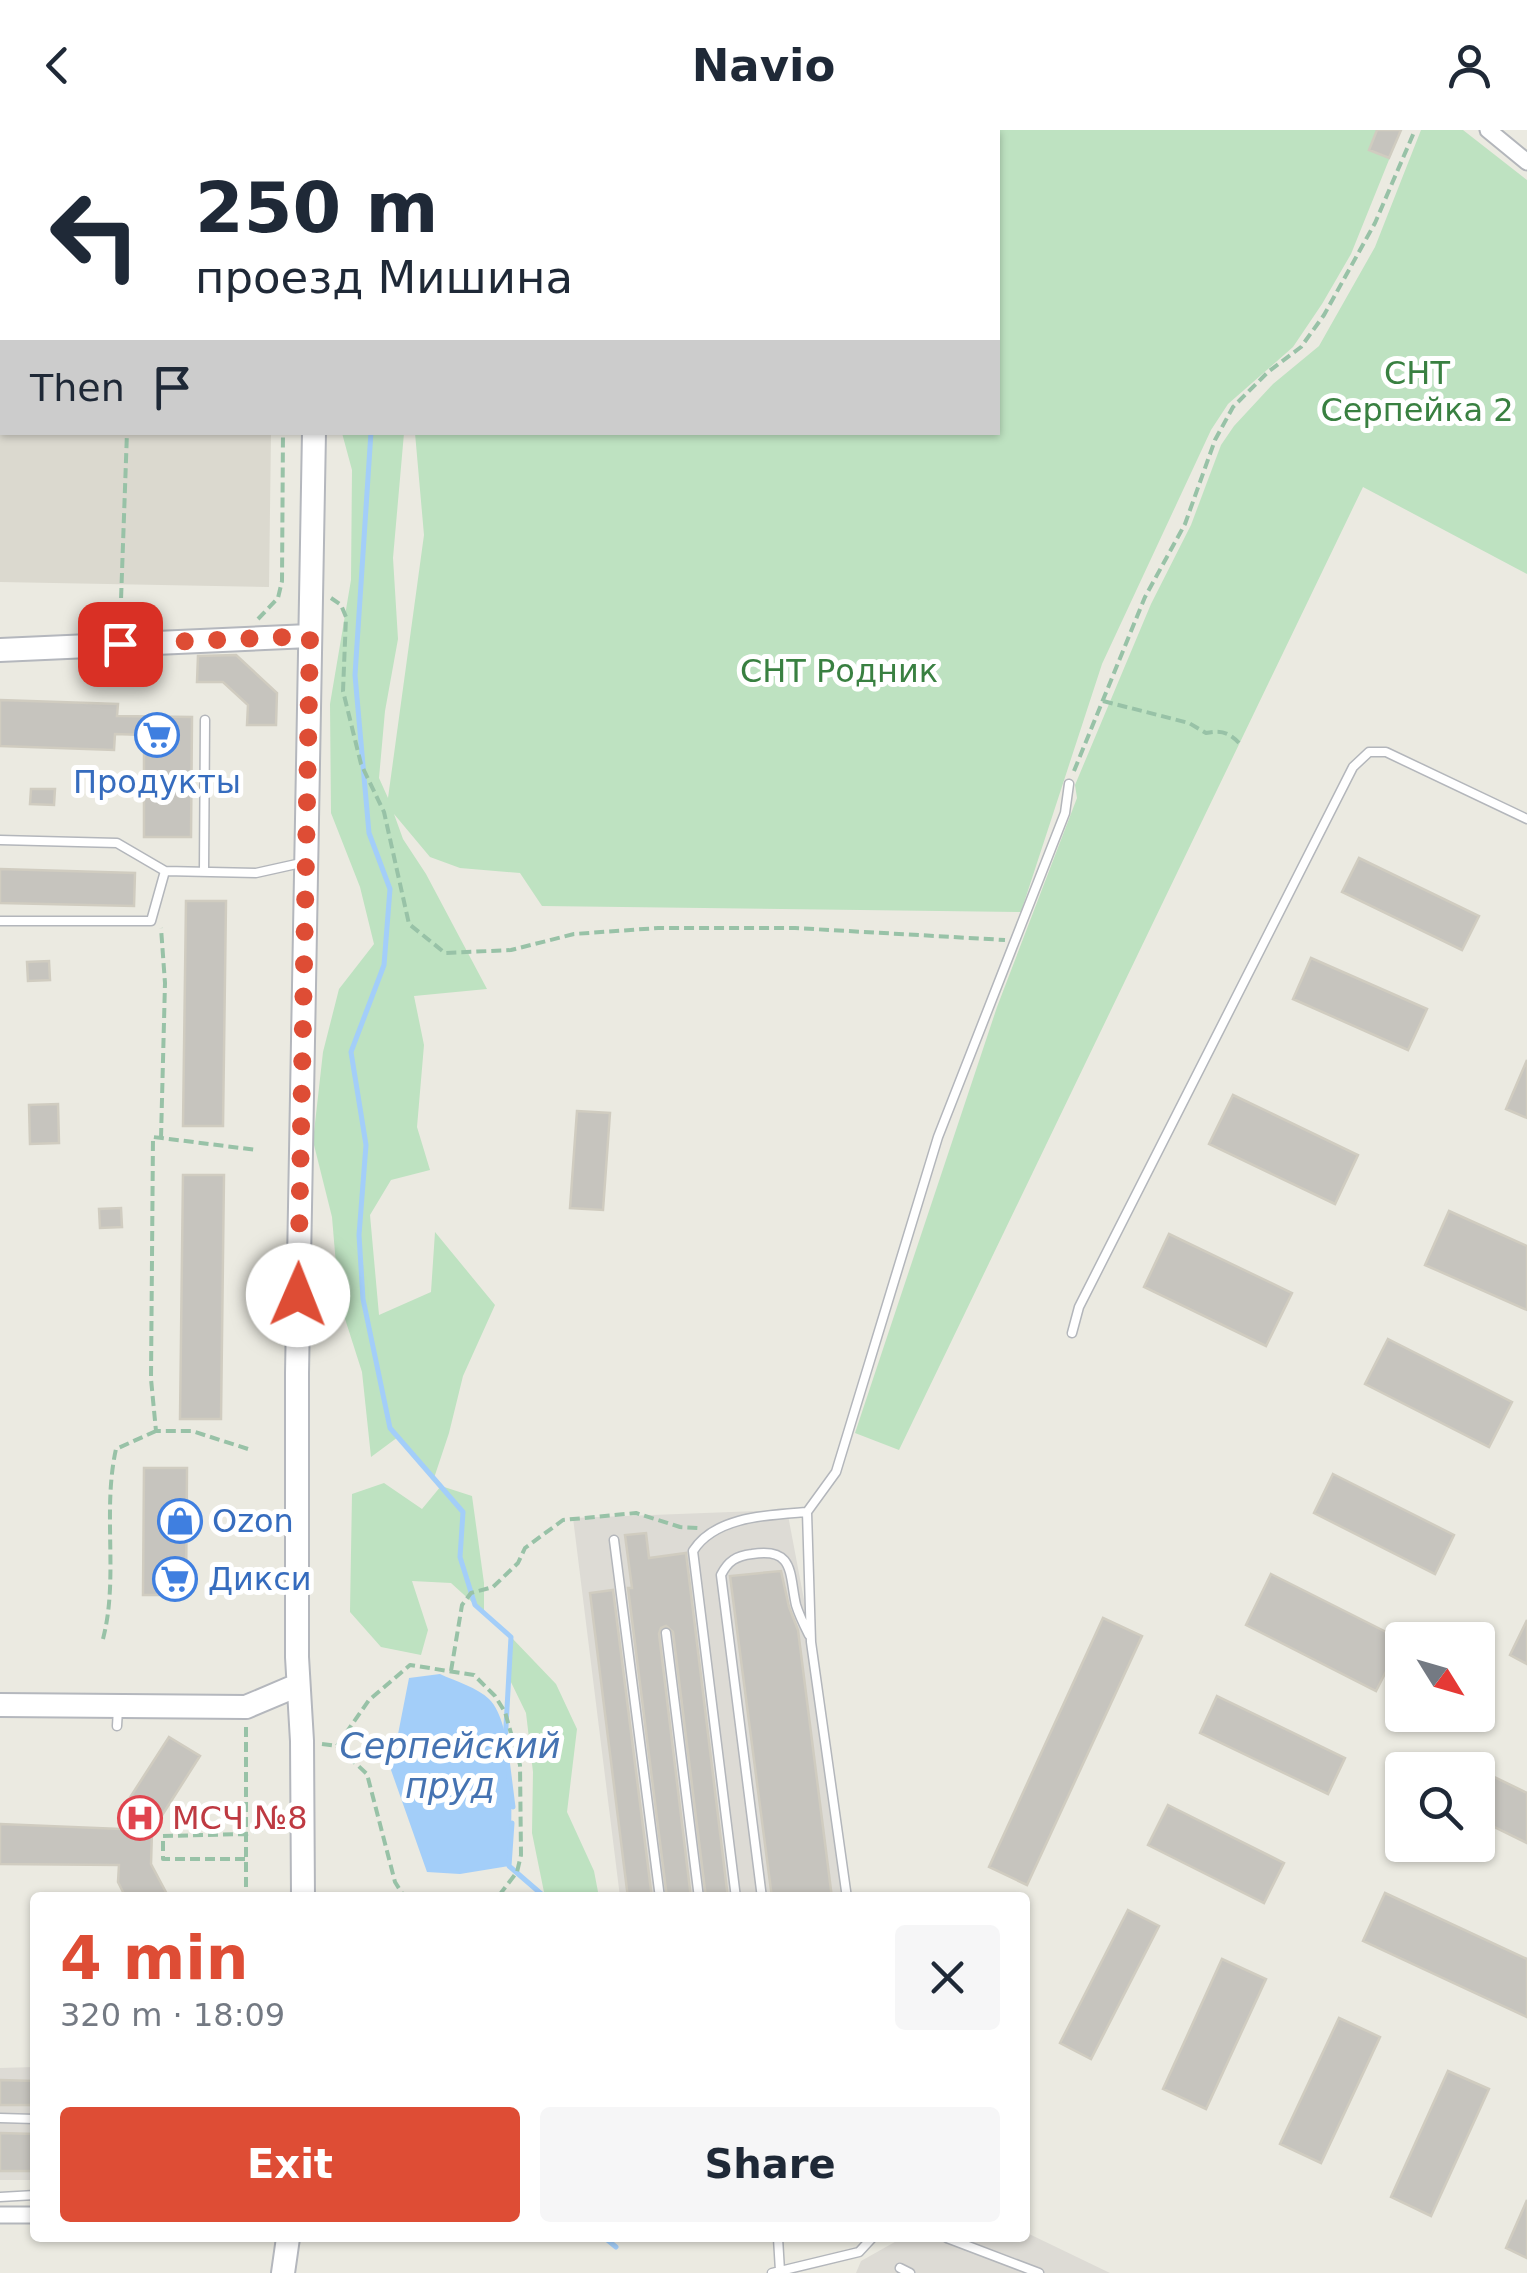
<!DOCTYPE html>
<html lang="en">
<head>
<meta charset="utf-8">
<style>
	:root { --surface:#fff; --page:#f6f6f7; --text:#1f2937; --muted:#747a83; --accent:#de4d35 }
	body { margin:0; font-family:"DejaVu Sans",sans-serif; background:var(--page); color:var(--text); height:100vh; display:flex; flex-direction:column; font-size:38px; white-space:nowrap }
	* { box-sizing:border-box; margin:0 }
	p { font-size:32px; color:var(--muted) }
	.icon { flex:none; width:55px; height:55px; fill:none; stroke:currentColor; stroke-width:2; stroke-linecap:round; stroke-linejoin:round }
	.map { position:relative; flex:1; overflow:hidden }
	.details { position:absolute; left:30px; top:1762px; width:1000px; height:350px; display:flex; flex-direction:column; background:var(--surface); border-radius:10px; box-shadow:0 2px 8px #0004 }
	.details>* { flex:none }
	.top-card { position:absolute; left:0px; top:0px; width:1000px; height:305px; box-shadow:0 2px 8px #0004; background:#fff; color:var(--text); overflow:hidden }
	.needle { width:65px; rotate:127deg }
	.fabs { position:absolute; left:1385px; top:1492px; display:grid; gap:20px }
	.fabs a { display:grid; place-items:center; width:110px; height:110px; border-radius:10px; background:var(--surface); box-shadow:0 2px 8px #0004; font-size:50px }
	.pin { position:absolute; display:grid; place-items:center; width:85px; height:85px; color:#fff; margin:-42px; border-radius:20px; box-shadow:0 5px 15px #0006 }
	.me { position:absolute; width:110px; margin:-55px; rotate:1deg; stroke-linejoin:round; filter:drop-shadow(0 0 8px #0008) }
	.turn { display:flex; align-items:center; gap:35px; height:210px; padding:0 30px; font-size:45px }
	.turn .icon { width:130px; height:130px; stroke-width:2.5 }
	.turn b { display:block; font-size:70px; line-height:85px }
	.then { display:flex; align-items:center; height:95px; padding:0 30px; background:#0003; gap:20px; font-size:38px }
	.round { display:grid; place-items:center; flex:none; width:105px; height:105px; border-radius:10px; background:var(--page) }
	.headline { display:flex; align-items:center; justify-content:space-between; height:170px; padding:0 30px }
	h1 { font-size:60px; font-weight:700; line-height:75px; color:var(--accent) }
	.cta { display:flex; gap:20px; margin-top:auto; padding:20px 30px }
	.cta a { flex:1; height:115px; border-radius:10px; background:var(--accent); color:#fff; font-size:40px; font-weight:700; line-height:115px; text-align:center }
	.cta a+a { background:var(--page); color:var(--text) }
	header { display:flex; justify-content:space-between; align-items:center; height:130px; padding:0 30px; background:var(--surface); font-size:45px; font-weight:700 }
	.map>svg:first-child { display:block }
	.industrial { fill:#dddbd5 }
	.education { fill:#dbd9cf }
	.green { fill:#bee2c1 }
	.water { fill:#a3cef9 }
	.lines { fill:none; stroke-linecap:round; stroke-linejoin:round }
	.stream { stroke:#a3cef9; stroke-width:5 }
	.building { fill:#c6c4be; stroke:#d0ccc0; stroke-width:2.5 }
	.lane-casing { stroke:#b3b6bb; stroke-width:11 }
	.street-casing { stroke:#b3b6bb; stroke-width:19 }
	.secondary-casing { stroke:#b4b7bd; stroke-width:26 }
	.path { stroke:#98c2a7; stroke-width:4; stroke-dasharray:10 5; stroke-linecap:butt }
	.lane { stroke:#fff; stroke-width:8 }
	.street { stroke:#fff; stroke-width:15 }
	.secondary { stroke:#fff; stroke-width:22 }
	.route { stroke:#de4d35; stroke-width:18; stroke-dasharray:0 32.4 }
	.labels { text-anchor:middle; stroke-width:10; stroke-linejoin:round; paint-order:stroke }
	.park-label { font-size:32px; fill:#398041; stroke:#fff }
	.shop-label { font-size:32px; fill:#366cbe; stroke:#fff; text-anchor:start }
	.health-label { font-size:32px; fill:#be3a42; stroke:#fff; text-anchor:start }
	.water-label { font-size:35px; font-style:italic; fill:#4573b2; stroke:#fff }
</style>
</head>
<body>
<header><svg class="icon" aria-label="back" viewBox="0 0 24 24"><path d="M15 5l-7 7 7 7"/></svg>Navio<svg class="icon" aria-label="person" viewBox="0 0 24 24"><circle cx="12" cy="8" r="4"/><path d="M4 21q1-7 8-7t8 7"/></svg></header>
<div class="map">
<svg width="1527" height="2143" viewBox="0 0 1527 2143">
	<rect width="100%" height="100%" fill="#ebeae1"/>
	<!-- industrial -->
	<path class="industrial" d="M787,1380L812,1512L845,1767H620L573,1388Z
		M35,1937V2050H0V1938Z
		M1025,2102L1110,2143H856L861,2131L902,2108H1025Z"/>
	<!-- education -->
	<path class="education" d="M0,0H274L2,2V302L271,303L269,457L0,452Z"/>
	<!-- green -->
	<path class="green" d="M473,0H1401L1351,124L1322,174L1293,217L1228,274L1211,300L1102,534L1021,782L542,776L520,743L460,738L430,727L394,684L403,709L426,744L487,859L414,866L424,915L417,997L430,1040L391,1050L370,1085L379,1185L431,1162L435,1102L495,1175L463,1246L449,1303L434,1348L398,1307L371,1327L362,1242L339,1170L332,1087L313,1011L323,922L339,859L374,814L360,757L331,683L330,574L351,450L352,340L342,303H404L393,428L398,509L385,581L379,648L388,668L424,405L415,303L998,302V2H472Z
		M1421,0H1463L1527,50V444L1363,357L899,1320L855,1303L997,877L1077,668L1075,655L1151,474L1191,395L1221,315L1234,296L1273,254L1319,216L1375,117Z
		M384,1353L422,1379L441,1356L472,1366L484,1453V1483L451,1453L412,1451L428,1500L421,1525L381,1517L350,1482L352,1364Z
		M511,1507L556,1554L577,1599L567,1682L594,1741L599,1767H545L532,1703L533,1642L526,1583L508,1546Z"/>
	<!-- water -->
	<path class="water" d="M440,1544C455,1551 478,1558 489,1569C517,1596 512,1699 509,1736L460,1744L427,1742L391,1640L409,1548Z"/>
	<g class="lines">
		<!-- stream -->
		<path class="stream" d="M371,302L355,545L369,703L390,759L384,835L351,922L366,1015L359,1105L363,1169L390,1298L463,1382L460,1427L475,1475L511,1507L505,1614L513,1677
			M512,1693L509,1736L546,1768
			M605,2108L616,2117"/>
	</g>
	<!-- building -->
	<path class="building" d="M1377,0H1401L1389,28L1369,20Z
		M236,525L277,563L276,595H247L248,575L223,552H197L198,526Z
		M0,570L118,574L117,586L192,587L191,707H144V605L115,604L114,620L0,616Z
		M31,659H55L54,675L30,674Z
		M1359,728L1479,786L1462,820L1342,762Z
		M0,739L135,743L134,776L0,773Z
		M186,771H226L223,996H183Z
		M1311,828L1427,879L1408,920L1293,869Z
		M49,831L50,850L28,851L27,832Z
		M1527,930V988L1506,979Z
		M1233,965L1358,1025L1335,1074L1209,1014Z
		M58,974L59,1013L30,1014L29,975Z
		M577,981L610,983L603,1080L570,1078Z
		M183,1045H224L221,1289H180Z
		M121,1078L122,1097L100,1098L99,1079Z
		M1449,1081L1527,1116V1180L1425,1135Z
		M1169,1104L1292,1163L1266,1216L1144,1157Z
		M1388,1209L1512,1272L1489,1317L1365,1254Z
		M144,1338H187L186,1465H143Z
		M1333,1344L1454,1405L1435,1444L1314,1383Z
		M646,1403L649,1428L686,1423L728,1768H706L673,1502L666,1496L661,1498L659,1504L691,1768H667L628,1458H632L625,1405Z
		M781,1441L789,1477L798,1500L832,1768H772L730,1446Z
		M1271,1444L1402,1510L1376,1561L1246,1495Z
		M613,1460L652,1768H628L590,1463Z
		M1103,1488L1142,1506L1027,1755L989,1737Z
		M1527,1490V1534L1510,1525Z
		M1217,1566L1345,1628L1328,1664L1200,1603Z
		M169,1607L200,1626L152,1701L151,1734L169,1768H126L118,1752L119,1735L0,1734V1694L121,1699L120,1683Z
		M1478,1639L1527,1663V1713L1478,1689Z
		M1168,1675L1284,1733L1264,1773L1148,1715Z
		M1385,1763L1527,1829V1887L1363,1811Z
		M1128,1780L1159,1796L1091,1929L1060,1913Z
		M1222,1829L1266,1849L1206,1979L1163,1959Z
		M1339,1888L1380,1907L1321,2033L1280,2014Z
		M1448,1941L1489,1959L1431,2086L1391,2067Z
		M0,1950L35,1951V1975H0Z
		M0,2003L35,2004V2041H0Z
		M1527,2070V2128L1506,2118Z"/>
	<g class="lines">
		<!-- lane casing -->
		<g class="lane-casing">
			<path id="lane" d="M0,710L117,713L165,741
				M204,742L205,590
				M0,791H151L165,741L256,743L301,733
				M1072,1203L1079,1177L1353,637L1369,622H1386L1527,689
				M614,1410L660,1768
				M666,1503L699,1768
				M117,1596L118,1579
				M736,1768L693,1421C715,1386 769,1385 807,1382
				M762,1768L721,1445C728,1431 736,1426 752,1424C795,1417 789,1444 796,1475C799,1485 804,1495 809,1505
				M847,1768L811,1512L807,1382L836,1342L938,1007L1065,683L1069,654
				M0,1988L35,1989
				M0,2067L35,2065
				M778,2108L780,2141
				M947,2108L1039,2143
				M900,2138L910,2143
				M772,2143L859,2122L872,2108"/>
		</g>
		<!-- street casing -->
		<g class="street-casing">
			<path id="street" d="M1488,0L1527,32
				M0,2085H35"/>
		</g>
		<!-- secondary casing -->
		<g class="secondary-casing">
			<path id="secondary" d="M315,0V2
				M0,520L309,506
				M0,1575L246,1577L298,1555
				M303,1768L302,1611L297,1527V1243L314,302
				M283,2143L288,2108"/>
		</g>
		<!-- path -->
		<path class="path" d="M16,2V0
			M287,2V0
			M383,2L385,0
			M0,18H2
			M331,468L341,475L346,487L343,561L361,634L384,682L409,794L445,823L511,820L574,804L658,798H795L1005,810
			M258,489L278,468L282,451L283,302
			M120,498L127,302
			M1103,571L1189,593L1206,603C1221,600 1229,602 1240,614
			M1074,641L1145,467L1185,394L1215,310L1233,277L1268,242L1301,217L1324,185L1375,93L1415,0
			M161,1008L165,853L161,798
			M248,1319L192,1301H156L151,1249L153,1007L257,1020
			M103,1509C119,1447 102,1382 116,1319L156,1301
			M451,1541L462,1475L471,1463L493,1457L518,1433L525,1418L563,1390L636,1383L680,1397L698,1398
			M246,1597V1768
			M322,1614L337,1616L367,1644L395,1752L405,1768
			M337,1616L369,1570L410,1535L474,1545L495,1566L505,1582L520,1635L521,1725L517,1742L497,1768
			M245,1729H163V1706L246,1704L285,1693"/>
		<!-- lane -->
		<use href="#lane" class="lane"/>
		<!-- street -->
		<use href="#street" class="street"/>
		<!-- secondary -->
		<use href="#secondary" class="secondary"/>
	</g>
	<g class="lines">
		<!-- route -->
		<path class="route" d="M120,514L310,506L298,1165"/>
	</g>
	<!-- icons -->
	<defs>
		<g id="supermarket-ring" transform="scale(2.25)"><circle r="9.5" fill="#fff" stroke="#3f7fe0" stroke-width="1.5"/><path d="M-6-5.5h2.5l.6 2H6L4.5 2H-2.5L-4.4-4H-6ZM-1.5 3.2a1.3 1.3 0 1 0 .1 0ZM3 3.2a1.3 1.3 0 1 0 .1 0Z" fill="#3f7fe0"/></g>
		<g id="shop-ring" transform="scale(2.25)"><circle r="9.5" fill="#fff" stroke="#3f7fe0" stroke-width="1.5"/><path d="M-5-2.5h2.3a2.7 3.5 0 0 1 5.4 0H5L5.5 6h-11ZM-1.5-2.5h3a1.5 2.3 0 0 0-3 0Z" fill="#3f7fe0"/></g>
		<g id="hospital-ring" transform="scale(2.25)"><circle r="9.5" fill="#fff" stroke="#e0444e" stroke-width="1.5"/><path d="M-5-5h3v3.5h4V-5h3V5h-3V1.5h-4V5h-3Z" fill="#e0444e"/></g>
	</defs>
	<g fill-rule="evenodd">
		<use href="#supermarket-ring" x="157" y="605"/>
		<use href="#shop-ring" x="180" y="1391"/>
		<use href="#supermarket-ring" x="175" y="1449"/>
		<use href="#hospital-ring" x="140" y="1688"/>
	</g>
	<g class="labels">
		<!-- park labels -->
		<g class="park-label">
			<text x="1417" y="254">СНТ<tspan x="1417" dy="37">Серпейка 2</tspan></text>
			<text x="839" y="552">СНТ Родник</text>
		</g>
		<!-- shop labels -->
		<g class="shop-label">
			<text x="157" y="663" text-anchor="middle">Продукты</text>
			<text x="212" y="1402">Ozon</text>
			<text x="208" y="1460">Дикси</text>
		</g>
		<!-- health labels -->
		<g class="health-label">
			<text x="172" y="1699">МСЧ №8</text>
		</g>
		<!-- water labels -->
		<g class="water-label">
			<text x="450" y="1628">Серпейский<tspan x="450" dy="40">пруд</tspan></text>
		</g>
	</g>
</svg>
<div class="fabs">
<a><svg class="needle" viewBox="-14 -14 28 28"><path d="M0-13l5 13h-10z" fill="#e53935"/><path d="M0 13l5-13h-10z" fill="#747a83"/></svg></a>
<a><svg class="icon" aria-label="search" viewBox="0 0 24 24"><circle cx="10" cy="10" r="6"/><path d="M15 15l6 6"/></svg></a>
</div>
<div class="pin" style="left:120px;top:514px;background:#d93025"><svg class="icon" aria-label="arrive" viewBox="0 0 24 24"><path d="M6 21V4h12l-3 4 3 4H6"/></svg></div>
<svg class="me" style="left:298px;top:1165px" viewBox="-20 -20 40 40"><circle r="19" fill="#fff"/><path d="M0-13L10 11 0 6-10 11z" fill="#de4d35"/></svg>
<div class="top-card">
<div class="turn"><svg class="icon" aria-label="left" viewBox="0 0 24 24"><path d="M17 20v-9H6M10 6l-5 5 5 5"/></svg><div><b>250 m</b>проезд Мишина</div></div>
<div class="then">Then<svg class="icon" aria-label="arrive" viewBox="0 0 24 24"><path d="M6 21V4h12l-3 4 3 4H6"/></svg></div>
</div>
<section class="details">
<div class="headline"><div><h1>4 min</h1><p>320 m · 18:09</p></div><a class="round"><svg class="icon" aria-label="close" viewBox="0 0 24 24"><path d="M6 6l12 12M18 6L6 18"/></svg></a></div>
<div class="cta"><a>Exit</a><a>Share</a></div>
</section>
</div>
</body>
</html>
